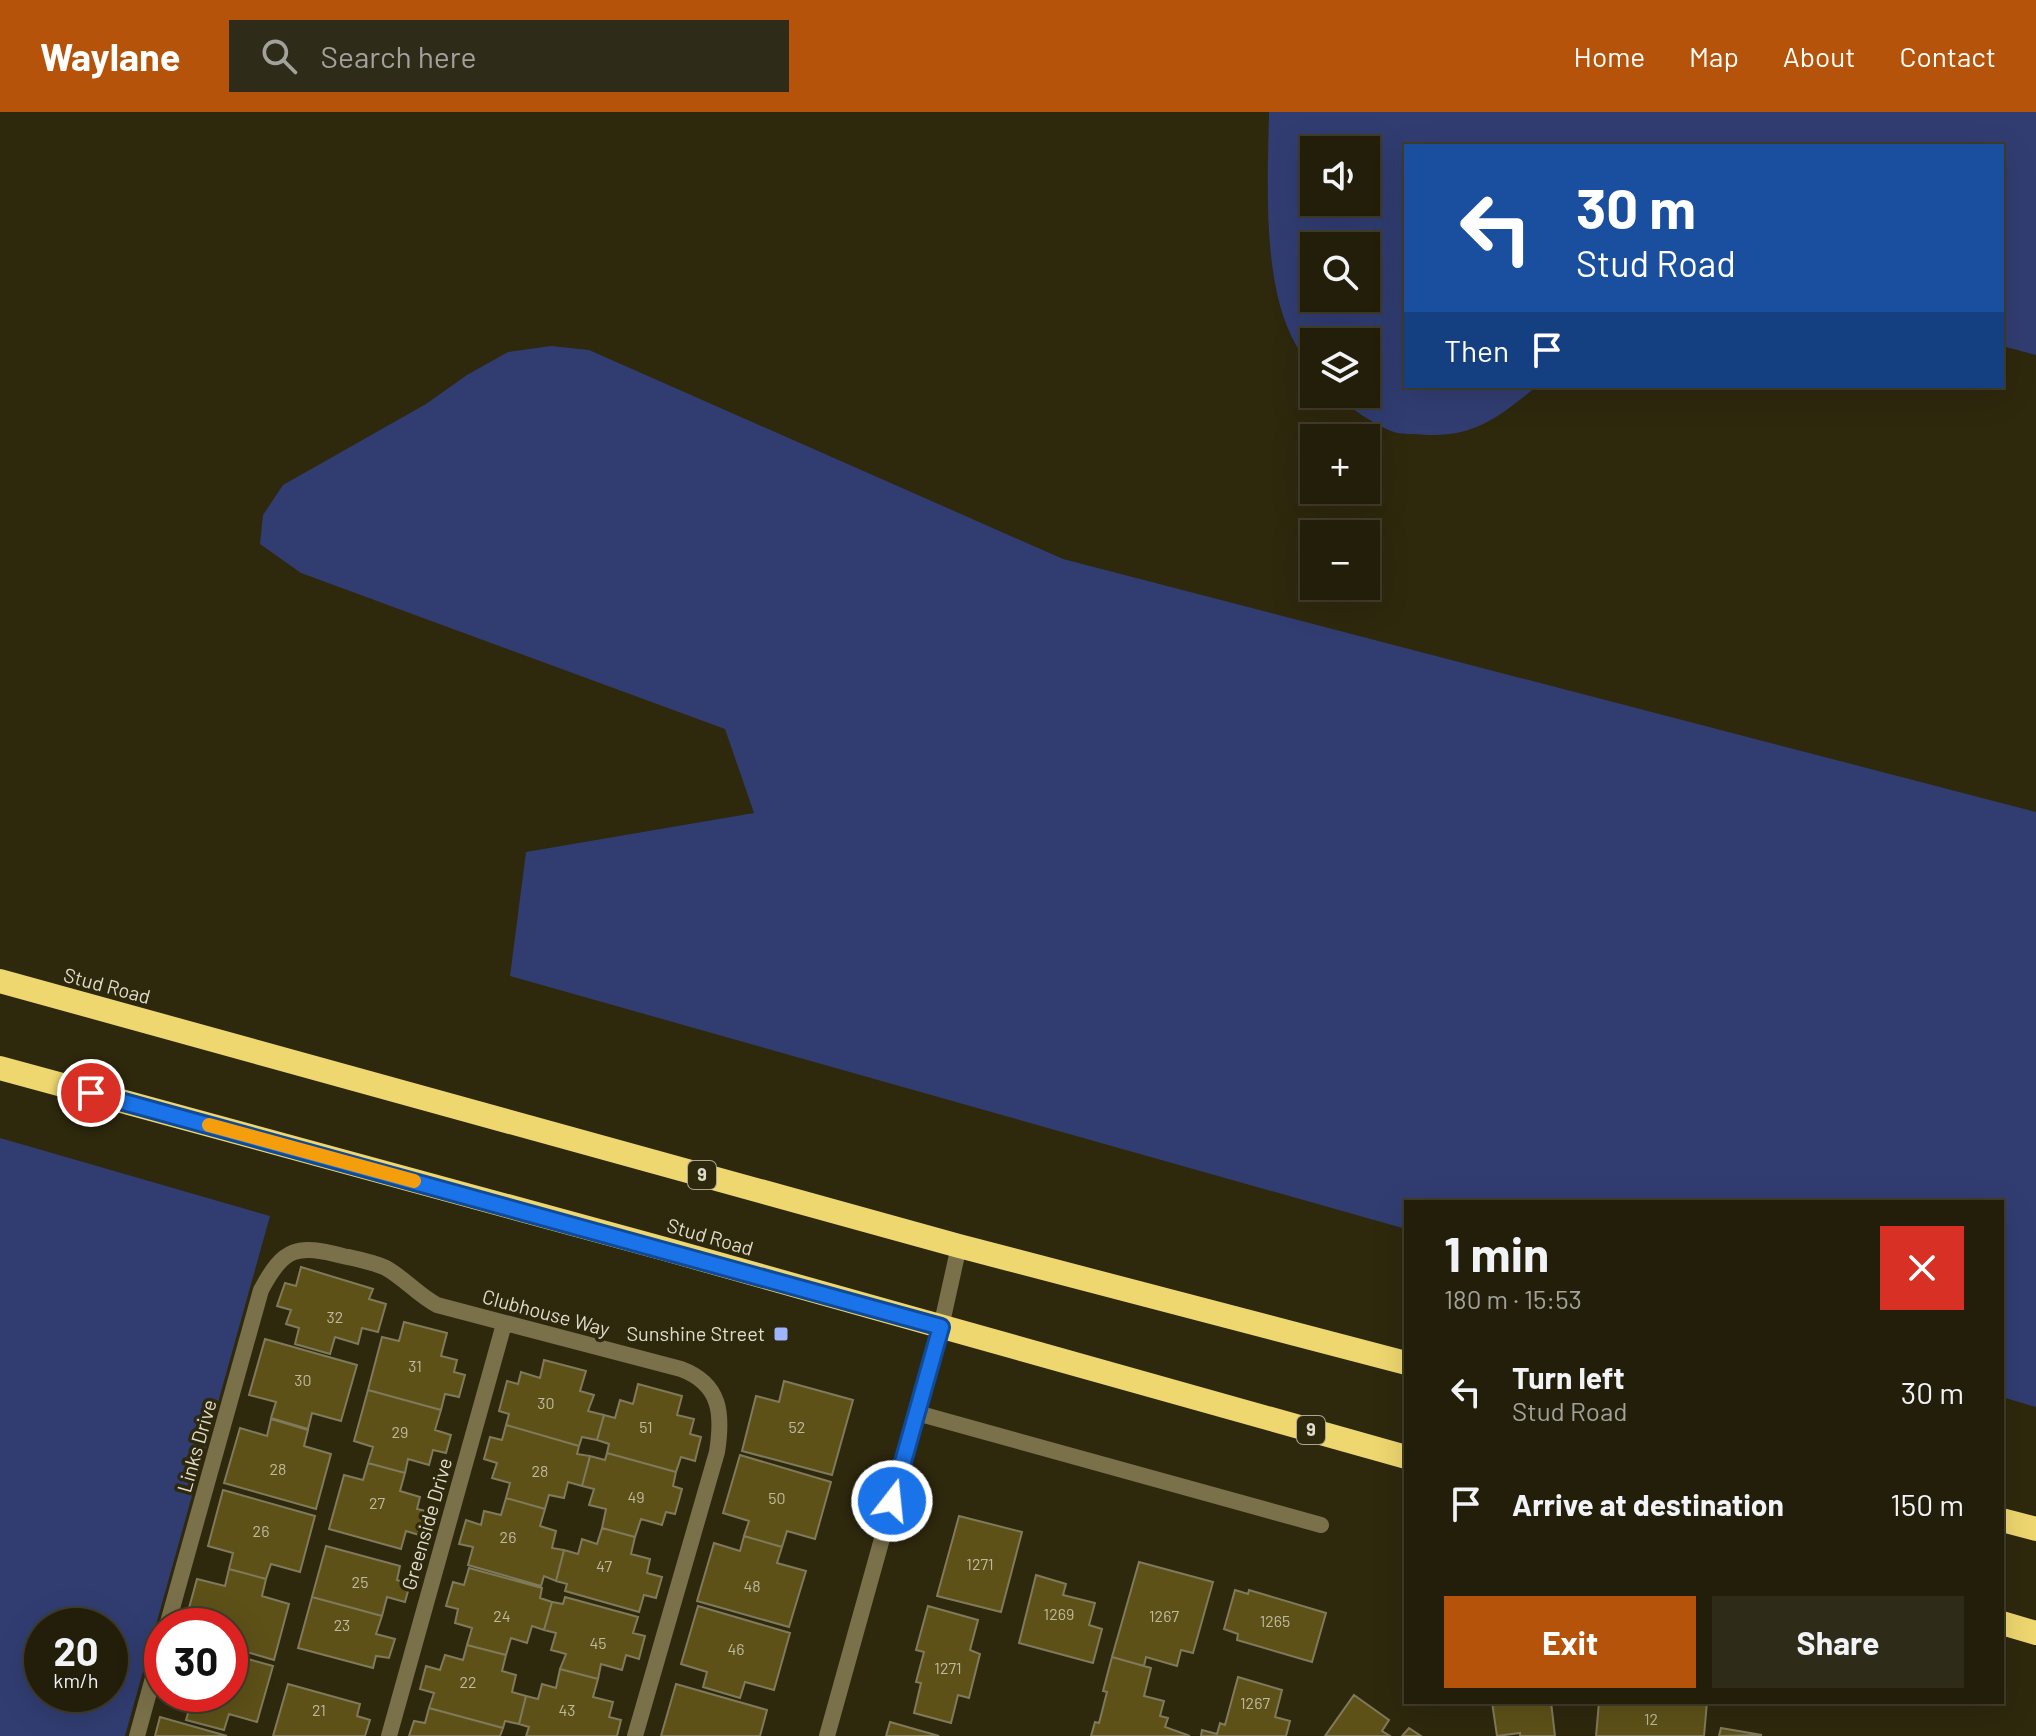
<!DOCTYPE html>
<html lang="en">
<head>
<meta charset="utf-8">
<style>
	:root { --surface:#221e0a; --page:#2e2b18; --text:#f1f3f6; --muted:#a2a29c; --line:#3f3c2b; --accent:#b45309 }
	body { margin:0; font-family:Barlow,sans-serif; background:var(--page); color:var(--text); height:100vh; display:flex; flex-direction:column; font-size:30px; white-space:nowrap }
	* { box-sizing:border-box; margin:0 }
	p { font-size:26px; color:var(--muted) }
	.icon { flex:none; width:44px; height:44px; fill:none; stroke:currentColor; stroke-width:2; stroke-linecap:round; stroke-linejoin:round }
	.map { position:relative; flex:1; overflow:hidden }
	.drawer { position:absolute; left:1404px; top:1088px; width:600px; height:504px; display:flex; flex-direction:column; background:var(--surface); border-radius:0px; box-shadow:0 8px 32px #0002,0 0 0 2px var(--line) }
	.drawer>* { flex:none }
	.top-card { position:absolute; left:1404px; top:32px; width:600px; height:244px; border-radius:0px; box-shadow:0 8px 32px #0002,0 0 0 2px var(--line); background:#1a4fa0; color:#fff; overflow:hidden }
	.tools { position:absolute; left:1300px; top:24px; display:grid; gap:16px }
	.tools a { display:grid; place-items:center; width:80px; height:80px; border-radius:0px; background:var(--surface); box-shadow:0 8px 32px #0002,0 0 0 2px var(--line); font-size:40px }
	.speed { position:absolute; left:24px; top:1496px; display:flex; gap:16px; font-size:40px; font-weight:700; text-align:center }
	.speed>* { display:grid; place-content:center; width:104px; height:104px; border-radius:50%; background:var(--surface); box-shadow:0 8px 32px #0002,0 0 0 2px var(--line); line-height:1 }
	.speed small { font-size:20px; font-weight:400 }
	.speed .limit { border:12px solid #d22; background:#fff; color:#111 }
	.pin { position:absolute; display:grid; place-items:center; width:68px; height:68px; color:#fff; margin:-34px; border:4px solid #fff; border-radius:50%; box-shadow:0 2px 8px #0007 }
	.me { position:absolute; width:88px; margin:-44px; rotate:16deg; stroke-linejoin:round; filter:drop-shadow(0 0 6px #0008) }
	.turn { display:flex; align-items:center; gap:28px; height:168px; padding:0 40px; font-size:36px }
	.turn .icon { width:104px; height:104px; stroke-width:2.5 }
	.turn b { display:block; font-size:56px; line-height:68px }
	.then { display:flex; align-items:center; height:76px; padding:0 40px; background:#0003; gap:16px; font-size:30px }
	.round { display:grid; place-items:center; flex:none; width:84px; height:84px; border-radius:0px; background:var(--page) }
	.headline { display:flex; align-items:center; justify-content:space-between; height:136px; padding:0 40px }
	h1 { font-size:48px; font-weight:700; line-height:60px }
	.action { display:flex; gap:16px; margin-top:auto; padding:16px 40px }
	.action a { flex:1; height:92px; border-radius:0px; background:var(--accent); color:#fff; font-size:32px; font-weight:700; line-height:92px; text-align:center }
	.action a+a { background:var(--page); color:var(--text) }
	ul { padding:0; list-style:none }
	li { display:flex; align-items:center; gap:24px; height:112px; padding:0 40px }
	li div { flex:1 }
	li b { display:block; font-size:30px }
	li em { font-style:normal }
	header { display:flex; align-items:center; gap:48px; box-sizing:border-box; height:112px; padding:0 40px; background:var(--accent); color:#fff }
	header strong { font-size:38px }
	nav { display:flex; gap:44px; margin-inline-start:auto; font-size:28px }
	.search { width:560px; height:72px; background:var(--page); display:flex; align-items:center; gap:20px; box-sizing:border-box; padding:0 28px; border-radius:0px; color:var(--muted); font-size:30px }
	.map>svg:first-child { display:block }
	.green { fill:#313d71; fill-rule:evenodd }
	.building { fill:#5d5118; stroke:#807a5c; stroke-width:2 }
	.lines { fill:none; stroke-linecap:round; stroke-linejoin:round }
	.lane { stroke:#7a714a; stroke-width:16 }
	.street { stroke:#7a714a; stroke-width:16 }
	.highway { stroke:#eed76f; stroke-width:24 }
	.route-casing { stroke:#114b97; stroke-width:20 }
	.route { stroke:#1a73e8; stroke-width:14 }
	.slow { stroke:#f59e0b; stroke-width:14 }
	.poi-dot { fill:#9eb4fd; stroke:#2e280d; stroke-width:3 }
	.labels { text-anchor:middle; stroke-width:7; stroke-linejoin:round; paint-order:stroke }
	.number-label { font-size:16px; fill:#beb99f }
	.shield { fill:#2e280d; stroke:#aaa693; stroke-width:2 }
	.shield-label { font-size:18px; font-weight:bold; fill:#dfdccc }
	.street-label { font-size:20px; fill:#dfdccc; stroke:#2e280d }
	.poi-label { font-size:20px; fill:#dfdccc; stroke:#2e280d; text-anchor:end }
</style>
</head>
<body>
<header>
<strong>Waylane</strong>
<div class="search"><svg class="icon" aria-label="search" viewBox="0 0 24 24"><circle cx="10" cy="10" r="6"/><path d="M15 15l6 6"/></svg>Search here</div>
<nav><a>Home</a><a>Map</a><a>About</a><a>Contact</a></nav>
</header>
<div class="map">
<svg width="2036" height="1624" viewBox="0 0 2036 1624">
	<rect width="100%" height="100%" fill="#2e280d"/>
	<!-- green -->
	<path class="green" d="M1269,0H2036V243L2002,234V34H1406V274H1537C1496,308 1470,328 1415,322C1407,322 1398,322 1391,319C1370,310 1351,296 1333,282H1366V230H1314V258C1308,250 1301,242 1296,233C1261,172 1268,69 1269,0ZM1314,38H1366V90H1314ZM1314,134H1366V186H1314Z
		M551,234L589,238L1063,447L2036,700V1295L2002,1285V1090H1406V1117L510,864L526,740L754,701L725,617L301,461L260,432L263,403L283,373L426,292L467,263L508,240Z
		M0,1026L270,1104L125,1624H0ZM42,1514H110V1582H42Z"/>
	<!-- building -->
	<path class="building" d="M301,1155L373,1177L369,1187L386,1192L378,1220L362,1216L358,1232L335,1225L330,1242L295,1232L299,1216L286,1212L291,1198L277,1194L285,1171L296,1174Z
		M404,1210L447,1221L441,1244L457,1248L454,1260L465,1263L459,1285L445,1282L441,1298L368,1278L382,1225L399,1229Z
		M265,1227L357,1253L341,1309L312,1301L308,1317L271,1306L276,1290L249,1283Z
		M544,1248L586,1259L580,1279L594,1283L588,1299L604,1303L597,1328L582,1325L579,1334L506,1313L509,1302L499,1299L507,1269L518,1272L521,1260L540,1266Z
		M784,1269L853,1288L832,1363L742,1339L756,1284L779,1290Z
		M638,1272L682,1284L677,1303L694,1307L690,1322L701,1325L695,1349L681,1345L676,1360L607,1341L609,1332L597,1328L604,1303L615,1306L620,1288L633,1292Z
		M368,1278L441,1298L435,1318L451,1323L446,1341L433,1338L429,1353L408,1347L405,1361L368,1351L373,1335L354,1329Z
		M271,1307L308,1318L304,1334L331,1342L316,1397L224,1371L240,1316L267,1324Z
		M506,1313L579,1334L577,1342L590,1344L582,1374L568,1370L564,1386L549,1383L545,1397L506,1386L510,1371L492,1366L497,1351L484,1347L490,1325L502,1328Z
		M607,1341L676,1360L673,1374L682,1377L675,1402L666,1400L662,1413L641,1407L635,1425L602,1416L606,1397L589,1393L594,1377L582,1374L590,1344L605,1348Z
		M740,1343L831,1370L815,1427L787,1419L782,1435L744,1424L749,1409L723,1401Z
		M368,1351L405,1361L400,1379L420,1385L417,1397L426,1399L419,1423L406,1419L401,1437L329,1417L344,1363L363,1368Z
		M223,1378L315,1404L300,1460L271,1452L266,1467L229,1457L233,1441L208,1434Z
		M506,1386L545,1397L540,1414L556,1419L552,1436L564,1438L556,1469L544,1464L541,1474L468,1453L473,1435L459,1432L466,1408L481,1413L484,1399L501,1403Z
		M959,1404L1022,1420L1001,1500L937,1484Z
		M602,1416L635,1425L631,1442L650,1447L647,1461L662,1465L656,1486L644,1483L639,1500L565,1479L567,1472L556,1469L564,1438L578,1442L582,1427L597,1432Z
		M744,1424L782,1435L777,1451L806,1459L789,1515L697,1489L714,1431L740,1439Z
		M326,1434L400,1454L397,1468L410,1472L405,1490L387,1485L382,1504L312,1485Z
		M1139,1450L1213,1470L1193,1541L1181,1538L1177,1554L1146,1545L1144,1554L1112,1545Z
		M469,1456L542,1476L540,1486L552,1490L544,1518L532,1514L527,1531L511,1526L506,1543L467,1533L472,1516L455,1511L458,1497L446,1494L453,1470L464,1473Z
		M229,1457L266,1467L262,1484L289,1492L274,1548L230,1535V1514H184L197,1467L225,1474Z
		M1036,1463L1066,1472L1063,1483L1095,1491L1089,1513L1102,1517L1093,1551L1019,1531Z
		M1235,1478L1248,1482L1249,1478L1326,1501L1312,1550L1237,1528L1238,1522L1224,1517Z
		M312,1485L382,1504L376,1522L395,1527L389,1546L376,1544L373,1556L298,1536Z
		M565,1485L638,1505L633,1521L645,1524L639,1547L626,1543L622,1558L601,1552L598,1567L560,1557L566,1542L551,1538L556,1521L544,1518L552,1490L563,1492Z
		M698,1494L790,1521L774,1578L745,1570L740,1586L703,1575L707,1560L681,1552Z
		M928,1494L978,1508L970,1538L980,1542L969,1586L958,1583L951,1611L914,1601L921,1571L916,1570L924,1540L916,1538Z
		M467,1533L506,1543L502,1559L516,1563L512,1580L526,1584L519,1612L505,1609L503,1616L429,1596L434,1581L420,1577L426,1554L440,1558L445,1543L463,1548Z
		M230,1542L273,1554L257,1610L229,1602L224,1618L186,1608L191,1591L166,1584V1582H230Z
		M1112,1545L1151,1556L1144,1584L1164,1589L1160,1604L1168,1606L1165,1615L1190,1624H1091L1095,1610L1099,1611L1107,1580L1103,1579Z
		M560,1557L598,1567L593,1585L613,1590L609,1605L621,1608L617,1624H526L529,1615L519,1612L526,1584L538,1587L542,1572L556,1576Z
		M1238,1565L1282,1578L1275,1605L1290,1609L1286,1624H1201L1202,1618L1217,1622L1220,1611L1225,1613Z
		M288,1572L360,1592L357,1604L370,1608L365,1624H273Z
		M676,1572L767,1598L760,1624H661Z
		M1354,1583L1389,1608L1382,1619L1390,1624H1325Z
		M1492,1590H1551L1555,1624H1520V1621L1497,1624Z
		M1599,1590H1707L1704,1624H1596Z
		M429,1596L503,1616L500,1624H409L414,1609L425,1611Z
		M160,1605L227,1624H155Z
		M890,1610L939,1624H886Z
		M1409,1616L1421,1624H1402Z
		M1721,1616L1762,1623L1719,1624Z"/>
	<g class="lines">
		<!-- lane -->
		<path class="lane" d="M917,1301L1321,1413"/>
		<!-- street -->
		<path class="street" d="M167,1514L261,1178C284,1135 297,1132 343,1144C357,1147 373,1150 386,1156C404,1166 418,1183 437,1193L681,1257C721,1272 723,1302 717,1340L635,1624
			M137,1624L162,1533
			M389,1624L504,1212
			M827,1624L941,1215L959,1134"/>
		<!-- highway -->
		<path class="highway" d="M0,869L959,1134L1406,1251
			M0,956L665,1137L1406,1345
			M2002,1408L2036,1417
			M2002,1511L2036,1521"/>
	</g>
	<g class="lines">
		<!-- route casing -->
		<g class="route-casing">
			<path id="route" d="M91,981L941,1215L892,1389"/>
		</g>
		<!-- route -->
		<use href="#route" class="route"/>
		<!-- slow -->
		<path class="slow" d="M209,1013L414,1069"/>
	</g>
	<!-- markers -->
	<rect class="poi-dot" x="773" y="1214" width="16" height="16" rx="4"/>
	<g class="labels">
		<!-- number labels -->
		<g class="number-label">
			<text x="335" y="1211">32</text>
			<text x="415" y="1260">31</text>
			<text x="303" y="1274">30</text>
			<text x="546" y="1297">30</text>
			<text x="646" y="1321">51</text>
			<text x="797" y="1321">52</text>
			<text x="400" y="1326">29</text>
			<text x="278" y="1363">28</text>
			<text x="540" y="1365">28</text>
			<text x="636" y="1391">49</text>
			<text x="777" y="1392">50</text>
			<text x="377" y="1397">27</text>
			<text x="261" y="1425">26</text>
			<text x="508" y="1431">26</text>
			<text x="980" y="1458">1271</text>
			<text x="604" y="1460">47</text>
			<text x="360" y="1476">25</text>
			<text x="752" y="1480">48</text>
			<text x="1059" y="1508">1269</text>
			<text x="502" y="1510">24</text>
			<text x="1164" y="1510">1267</text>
			<text x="1275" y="1515">1265</text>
			<text x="342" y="1519">23</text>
			<text x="598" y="1537">45</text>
			<text x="736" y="1543">46</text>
			<text x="948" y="1562">1271</text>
			<text x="468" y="1576">22</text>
			<text x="1255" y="1597">1267</text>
			<text x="319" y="1604">21</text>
			<text x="567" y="1604">43</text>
			<text x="1651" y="1613">12</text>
		</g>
		<!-- shield labels -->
		<g class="shield">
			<rect x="688" y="1049" width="28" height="28" rx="6"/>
			<rect x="1297" y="1304" width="28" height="28" rx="6"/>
		</g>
		<g class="shield-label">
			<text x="702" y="1069">9</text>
			<text x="1311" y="1324">9</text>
		</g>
		<!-- street labels -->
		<g class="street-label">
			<text transform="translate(107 874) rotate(15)" y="7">Stud Road</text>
			<text transform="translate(710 1125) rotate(16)" y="7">Stud Road</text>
			<text transform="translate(546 1201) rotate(15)" y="7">Clubhouse Way</text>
			<text transform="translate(197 1334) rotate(-74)" y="7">Links Drive</text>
			<text transform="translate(427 1412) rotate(-74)" y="7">Greenside Drive</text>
		</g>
		<!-- poi labels -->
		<g class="poi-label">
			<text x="765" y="1229">Sunshine Street</text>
		</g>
	</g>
</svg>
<div class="tools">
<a><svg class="icon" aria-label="sound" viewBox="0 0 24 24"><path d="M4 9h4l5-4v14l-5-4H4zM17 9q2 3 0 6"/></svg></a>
<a><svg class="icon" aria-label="search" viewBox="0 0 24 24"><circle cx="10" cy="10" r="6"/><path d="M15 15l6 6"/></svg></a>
<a><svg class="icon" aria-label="layers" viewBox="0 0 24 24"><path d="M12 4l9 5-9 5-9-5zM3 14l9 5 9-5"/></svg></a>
<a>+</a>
<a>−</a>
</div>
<div class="speed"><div>20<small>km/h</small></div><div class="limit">30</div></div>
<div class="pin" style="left:91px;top:981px;background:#d93025"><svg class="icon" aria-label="arrive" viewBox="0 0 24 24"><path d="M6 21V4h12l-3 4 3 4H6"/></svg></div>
<svg class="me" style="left:892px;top:1389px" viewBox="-20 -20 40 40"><circle r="17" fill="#1a73e8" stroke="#fff" stroke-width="3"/><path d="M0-11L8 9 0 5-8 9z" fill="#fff"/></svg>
<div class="top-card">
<div class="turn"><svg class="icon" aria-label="left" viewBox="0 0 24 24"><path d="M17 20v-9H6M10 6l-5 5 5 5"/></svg><div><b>30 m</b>Stud Road</div></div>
<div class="then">Then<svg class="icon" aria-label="arrive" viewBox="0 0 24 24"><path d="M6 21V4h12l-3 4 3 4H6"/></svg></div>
</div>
<section class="drawer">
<div class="headline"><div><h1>1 min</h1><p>180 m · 15:53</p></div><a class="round" style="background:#d93025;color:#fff"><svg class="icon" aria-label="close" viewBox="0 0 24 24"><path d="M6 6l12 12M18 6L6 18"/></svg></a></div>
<ul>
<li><svg class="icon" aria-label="left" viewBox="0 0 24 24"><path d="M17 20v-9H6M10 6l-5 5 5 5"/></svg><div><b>Turn left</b><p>Stud Road</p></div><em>30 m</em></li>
<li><svg class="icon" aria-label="arrive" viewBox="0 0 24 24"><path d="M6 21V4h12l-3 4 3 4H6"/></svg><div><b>Arrive at destination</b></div><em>150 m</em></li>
</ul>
<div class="action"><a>Exit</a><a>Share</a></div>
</section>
</div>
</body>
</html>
